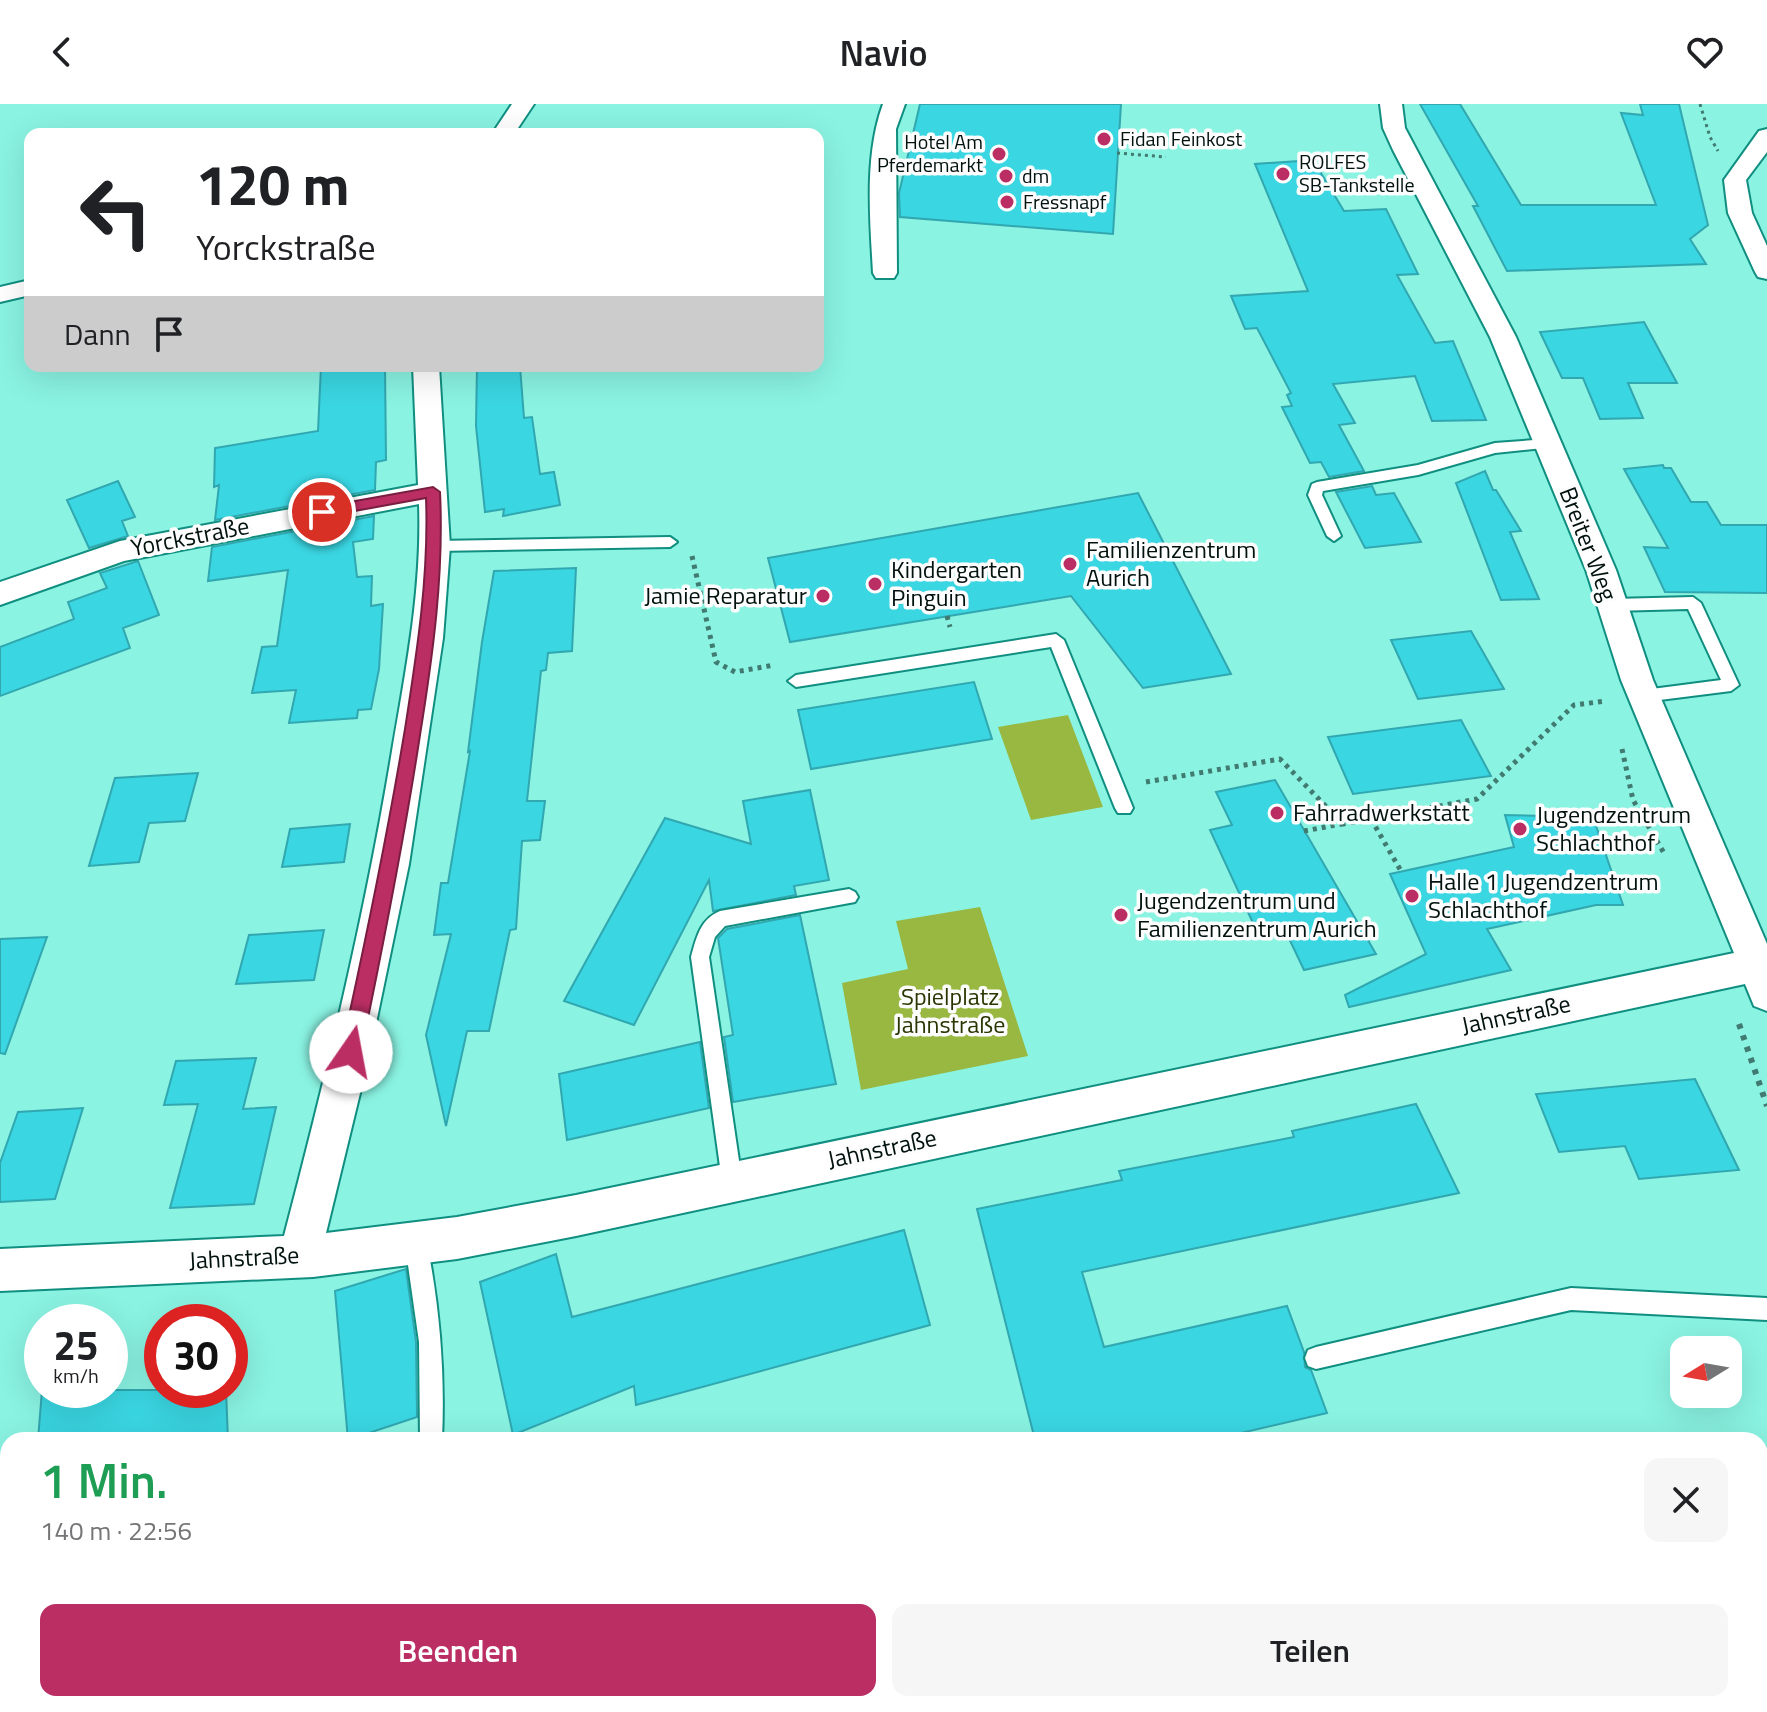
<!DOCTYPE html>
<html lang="de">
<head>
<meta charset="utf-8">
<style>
	:root { --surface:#fff; --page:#f6f6f6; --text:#202124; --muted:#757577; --accent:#ba2e64 }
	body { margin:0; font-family:"Titillium Web",sans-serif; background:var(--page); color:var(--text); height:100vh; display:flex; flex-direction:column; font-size:30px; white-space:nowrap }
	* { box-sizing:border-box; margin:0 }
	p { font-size:26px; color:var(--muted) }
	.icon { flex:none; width:44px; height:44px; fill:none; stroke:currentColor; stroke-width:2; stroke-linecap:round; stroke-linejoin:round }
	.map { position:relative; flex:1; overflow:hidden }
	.panel { position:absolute; left:0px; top:1328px; width:1768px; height:280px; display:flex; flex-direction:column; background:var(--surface); border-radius:24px 24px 0 0; box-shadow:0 8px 32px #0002 }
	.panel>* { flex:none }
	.guide { position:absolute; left:24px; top:24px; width:800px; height:244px; border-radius:16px; box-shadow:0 8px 32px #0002; background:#fff; color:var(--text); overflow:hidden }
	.needle { width:52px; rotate:259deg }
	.fabs { position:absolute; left:1670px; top:1232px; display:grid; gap:16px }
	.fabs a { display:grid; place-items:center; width:72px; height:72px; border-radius:16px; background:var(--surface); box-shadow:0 8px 32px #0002; font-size:40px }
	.speed { position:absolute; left:24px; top:1200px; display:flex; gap:16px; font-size:40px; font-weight:700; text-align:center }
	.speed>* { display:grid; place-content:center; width:104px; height:104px; border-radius:50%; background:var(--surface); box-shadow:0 8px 32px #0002; line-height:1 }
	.speed small { font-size:20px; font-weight:400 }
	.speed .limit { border:12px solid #d22; background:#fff; color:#111 }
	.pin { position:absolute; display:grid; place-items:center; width:68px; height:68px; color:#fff; margin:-34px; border:4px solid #fff; border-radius:50%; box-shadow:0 2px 8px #0007 }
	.me { position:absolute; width:88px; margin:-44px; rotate:12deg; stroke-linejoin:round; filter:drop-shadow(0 0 6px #0008) }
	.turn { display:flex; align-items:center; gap:28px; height:168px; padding:0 40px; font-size:36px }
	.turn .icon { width:104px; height:104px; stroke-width:2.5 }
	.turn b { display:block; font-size:56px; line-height:68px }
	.then { display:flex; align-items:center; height:76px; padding:0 40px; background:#0003; gap:16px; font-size:30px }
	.round { display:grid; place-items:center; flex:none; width:84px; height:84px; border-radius:16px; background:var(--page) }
	.head { display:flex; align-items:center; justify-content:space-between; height:136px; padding:0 40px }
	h1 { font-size:48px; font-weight:600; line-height:60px; color:#1e9e55 }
	.button { display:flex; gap:16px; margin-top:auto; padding:16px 40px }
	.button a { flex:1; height:92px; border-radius:16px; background:var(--accent); color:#fff; font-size:32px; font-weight:600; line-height:92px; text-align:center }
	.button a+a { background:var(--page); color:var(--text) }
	header { display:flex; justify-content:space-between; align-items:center; height:104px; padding:0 40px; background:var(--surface); font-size:36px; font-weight:600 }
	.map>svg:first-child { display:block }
	.green { fill:#99b842 }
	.building { fill:#3ad6e2; stroke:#31a7b0; stroke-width:2 }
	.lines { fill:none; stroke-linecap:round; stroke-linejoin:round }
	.lane-casing { stroke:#108e80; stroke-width:4 }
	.street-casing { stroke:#108e80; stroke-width:4 }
	.path-far2 { stroke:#407a70; stroke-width:3; stroke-dasharray:3 4; stroke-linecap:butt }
	.path-far1 { stroke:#407a70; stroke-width:5; stroke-dasharray:4 5; stroke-linecap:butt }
	.path { stroke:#407a70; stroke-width:6; stroke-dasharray:5 7; stroke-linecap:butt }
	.lane { fill:#fff; fill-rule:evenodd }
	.street { fill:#fff; fill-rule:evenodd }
	.route { fill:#ba2e64; stroke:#791e41; stroke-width:2 }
	.poi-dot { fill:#ba2e64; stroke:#fdfdfd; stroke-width:3 }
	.labels { text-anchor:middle; stroke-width:7; stroke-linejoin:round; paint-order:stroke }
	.far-poi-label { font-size:20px; fill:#00110e; stroke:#fdfdfd; text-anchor:start }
	.street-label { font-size:24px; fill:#00110e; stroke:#fdfdfd }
	.poi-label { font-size:24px; fill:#00110e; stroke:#fdfdfd; text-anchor:start }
	.park-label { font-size:24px; fill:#2a3602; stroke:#fdfdfd }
</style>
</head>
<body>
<header><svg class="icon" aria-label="back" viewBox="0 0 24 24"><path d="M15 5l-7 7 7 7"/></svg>Navio<svg class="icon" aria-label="heart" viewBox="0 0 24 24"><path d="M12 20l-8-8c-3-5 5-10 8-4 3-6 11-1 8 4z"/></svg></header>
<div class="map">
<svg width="1767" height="1608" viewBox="0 0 1767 1608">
	<rect width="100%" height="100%" fill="#8af3e2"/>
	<!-- green -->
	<path class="green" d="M1068,611L1103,703L1031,716L998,623Z
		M980,803L1028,952L861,986L842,879L908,865L896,817Z"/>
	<!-- building -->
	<path class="building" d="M920,0H1121L1113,130L900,113L899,89Z
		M1420,0H1460L1521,101H1656L1621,9L1643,11L1640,0H1679L1708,121L1690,135L1706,160L1507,167L1473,102H1478Z
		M1313,56L1344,107L1386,105L1418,170L1397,171L1435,239L1453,237L1486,316L1432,317L1415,272L1333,280L1355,319L1339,321L1364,367L1329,373L1321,358L1310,359L1282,303L1292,302L1287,291L1291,289L1257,224L1245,225L1231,192L1308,187L1255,60Z
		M1644,218L1677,279H1628L1643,314L1600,315L1583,274H1562L1540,228Z
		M321,262H385L386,356L376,358L375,386L215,416L219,381L214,383L215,344L318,327Z
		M477,262H520L524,314L532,313L540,370L554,368L560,401L503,412L504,405L485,408L476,322Z
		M1663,361L1664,364H1671L1691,398H1707L1721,421H1767V489L1665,488L1644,443L1668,444L1624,365Z
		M1485,367L1493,386H1496L1521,427L1510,428L1539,495L1501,496L1456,379Z
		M118,377L135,413L122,417L128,432L89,444L67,396Z
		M1372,382L1376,391L1394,389L1421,438L1365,444L1336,388Z
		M1138,389L1231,570L1143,584L1071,492L790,538L768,454Z
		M374,412L373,435L353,438L357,473L372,472L371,502L383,500L379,565L371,605L358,606L357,614L289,619L296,586L252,589L262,543L277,542L288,466L208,477L212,443Z
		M138,457L159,511L123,524L130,544L0,592V543L74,515L68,498L107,484L100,469Z
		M576,464L572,547L548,549L546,566L541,567L527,697H545L540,736L522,737L516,825L510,826L489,927H467L446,1022L426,931L451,830L434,831L441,779H448L470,647L468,648L482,538L494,467Z
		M1471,527L1504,585L1418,595L1391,536Z
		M974,578L992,635L811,665L798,606Z
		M1461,616L1491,672L1353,690L1328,633Z
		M198,669L185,717L149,719L139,758L89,762L115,674Z
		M1275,676L1376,850L1304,866L1285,826L1259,832L1210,726L1232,721L1216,688Z
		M810,686L829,776L794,782L796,791L713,807L709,776L634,921L564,897L665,714L751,740L743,697Z
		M1505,711L1593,713L1623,801H1596L1487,825L1511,866L1349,903L1345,891L1426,850L1390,770L1514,743Z
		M350,720L344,758L282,763L290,725Z
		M800,811L836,980L733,998L724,933L733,931L718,834L727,825Z
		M324,826L314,876L236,880L249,831Z
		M47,833L5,950L0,949V835Z
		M700,938L709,1004L567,1036L559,970Z
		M256,954L243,1005L276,1003L254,1100L170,1104L198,1000L164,1001L176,957Z
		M1695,975L1739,1066L1639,1075L1625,1042L1559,1048L1536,990Z
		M1416,1000L1459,1089L1082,1168L1104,1243L1287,1202L1304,1248L1305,1263L1311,1266L1327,1309L1211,1336H1035L977,1105L1122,1076L1119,1067L1294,1033L1292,1027Z
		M83,1004L55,1095L0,1098V1059L18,1008Z
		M904,1126L930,1221L636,1301L634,1282L513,1331L480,1178L556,1150L572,1213Z
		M406,1165L416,1238L417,1313L348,1336L335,1187Z
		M42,1286H226L228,1336H38Z"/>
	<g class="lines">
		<!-- lane casing -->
		<g class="lane-casing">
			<path id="lane" d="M1548,335L1555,340L1553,343L1495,349L1418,371L1323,387L1322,391L1341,432L1334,437L1327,432L1308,391L1312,380L1317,378L1418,361L1495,339Z
				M670,433L677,438L670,443L435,447L428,442L435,437Z
				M1693,493L1701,499L1739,581L1731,587L1644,598L1638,596L1636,592L1644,586L1721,576L1688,505L1612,507L1604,501L1612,495Z
				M1056,530L1064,536L1133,704L1130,709H1118L1115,704L1051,543L796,583L788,577L796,571Z
				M849,785L855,788L858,793L855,798L725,822L715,833L709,853L742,1077L739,1084L732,1087L725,1084L722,1077L691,853C696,835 700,815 720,807Z
				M416,1129L423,1133L427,1140C440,1205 445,1270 442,1336H420L419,1238L405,1140L409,1133Z
				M1571,1184L1767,1194V1216L1571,1206L1316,1265L1308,1262L1305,1254L1308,1246L1316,1243Z"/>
		</g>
		<!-- street casing -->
		<g class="street-casing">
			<path id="street" d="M512,0H534L514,30H492Z
				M883,0H905L896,25L897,169L894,174H876L873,169C870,115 864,51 883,0Z
				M1380,0H1402L1405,24L1516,233L1616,466L1653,576L1767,840V907L1754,902L1745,880L576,1132L457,1155L313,1173L0,1187V1145L284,1132C326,972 365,811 392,647C406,565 422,484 419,400L124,457L0,501V478L120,437L418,381L413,262H439L450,442L443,534L409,760L370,948L326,1129L457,1113L576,1091L1734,849L1621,576L1586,466L1490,233L1393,46L1383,24Z
				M1767,25V48L1746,76L1752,109L1767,142V175L1758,173L1755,168L1728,109L1724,76L1759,27Z
				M30,176V191L0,198V183Z"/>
		</g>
		<!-- path-far2 -->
		<path class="path-far2" d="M1700,0L1710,33L1718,47
			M1117,49L1166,53"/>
		<!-- path-far1 -->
		<path class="path-far1" d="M692,452L716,558L735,568L774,561
			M947,512L950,523
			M1622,645L1633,696L1664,749
			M1146,678L1280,655L1343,720L1477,695L1574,601L1606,597
			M1371,715L1401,767
			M1304,727L1342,720"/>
		<!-- path -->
		<path class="path" d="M1739,920L1767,1002"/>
		<!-- lane -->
		<use href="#lane" class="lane"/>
		<!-- street -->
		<use href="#street" class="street"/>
	</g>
	<!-- route -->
	<path class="route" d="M433,383L440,388C444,470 433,550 420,631C404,737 383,842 361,948L358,954L351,957L344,954L341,948C365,840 387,733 405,625C417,548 429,472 426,394L322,413L315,408L322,403Z"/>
	<!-- markers -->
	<g class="poi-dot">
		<circle cx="1104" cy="35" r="8"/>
		<circle cx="999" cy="50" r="8"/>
		<circle cx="1283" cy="70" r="8"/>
		<circle cx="1006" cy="72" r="8"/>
		<circle cx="1007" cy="98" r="8"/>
		<circle cx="1070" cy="460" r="8"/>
		<circle cx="875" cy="480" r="8"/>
		<circle cx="823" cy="492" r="8"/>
		<circle cx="1277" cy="709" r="8"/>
		<circle cx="1520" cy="725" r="8"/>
		<circle cx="1412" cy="792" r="8"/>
		<circle cx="1121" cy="811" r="8"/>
	</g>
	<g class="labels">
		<!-- far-poi labels -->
		<g class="far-poi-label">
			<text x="1120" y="42">Fidan Feinkost</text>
			<text x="983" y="45" text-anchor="end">Hotel Am<tspan x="983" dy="23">Pferdemarkt</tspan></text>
			<text x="1299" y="65">ROLFES<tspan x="1299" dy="23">SB-Tankstelle</tspan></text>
			<text x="1022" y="79">dm</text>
			<text x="1023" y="105">Fressnapf</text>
		</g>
		<!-- street labels -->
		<g class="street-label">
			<text transform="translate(190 433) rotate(-11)" y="8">Yorckstraße</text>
			<text transform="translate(1588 440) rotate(69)" y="8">Breiter Weg</text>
			<text transform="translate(1516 911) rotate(-12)" y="8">Jahnstraße</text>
			<text transform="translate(882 1045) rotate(-12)" y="8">Jahnstraße</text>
			<text transform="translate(244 1154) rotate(-3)" y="8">Jahnstraße</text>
		</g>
		<!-- poi labels -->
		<g class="poi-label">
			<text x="1086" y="454">Familienzentrum<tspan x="1086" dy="28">Aurich</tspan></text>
			<text x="891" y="474">Kindergarten<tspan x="891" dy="28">Pinguin</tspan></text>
			<text x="807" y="500" text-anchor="end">Jamie Reparatur</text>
			<text x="1293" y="717">Fahrradwerkstatt</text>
			<text x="1536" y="719">Jugendzentrum<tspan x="1536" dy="28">Schlachthof</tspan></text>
			<text x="1428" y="786">Halle 1 Jugendzentrum<tspan x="1428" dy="28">Schlachthof</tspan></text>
			<text x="1137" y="805">Jugendzentrum und<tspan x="1137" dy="28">Familienzentrum Aurich</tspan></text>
		</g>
		<!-- park labels -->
		<g class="park-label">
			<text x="950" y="901">Spielplatz<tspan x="950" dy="28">Jahnstraße</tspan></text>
		</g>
	</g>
</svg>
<div class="fabs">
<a><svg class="needle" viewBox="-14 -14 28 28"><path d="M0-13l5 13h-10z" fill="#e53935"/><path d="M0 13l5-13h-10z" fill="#757577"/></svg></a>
</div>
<div class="speed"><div>25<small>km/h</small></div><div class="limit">30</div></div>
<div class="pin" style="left:322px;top:408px;background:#d93025"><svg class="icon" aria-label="arrive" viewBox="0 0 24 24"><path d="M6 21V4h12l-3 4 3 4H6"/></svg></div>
<svg class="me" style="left:351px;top:948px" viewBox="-20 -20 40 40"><circle r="19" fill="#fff"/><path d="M0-13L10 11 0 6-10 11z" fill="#ba2e64"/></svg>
<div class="guide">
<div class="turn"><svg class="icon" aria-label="left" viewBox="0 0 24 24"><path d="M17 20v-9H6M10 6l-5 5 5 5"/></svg><div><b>120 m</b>Yorckstraße</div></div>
<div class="then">Dann<svg class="icon" aria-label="arrive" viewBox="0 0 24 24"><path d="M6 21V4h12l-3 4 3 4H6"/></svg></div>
</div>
<section class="panel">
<div class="head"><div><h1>1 Min.</h1><p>140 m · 22:56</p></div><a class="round"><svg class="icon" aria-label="close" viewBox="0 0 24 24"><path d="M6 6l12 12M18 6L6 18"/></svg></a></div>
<div class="button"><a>Beenden</a><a>Teilen</a></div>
</section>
</div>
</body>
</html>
